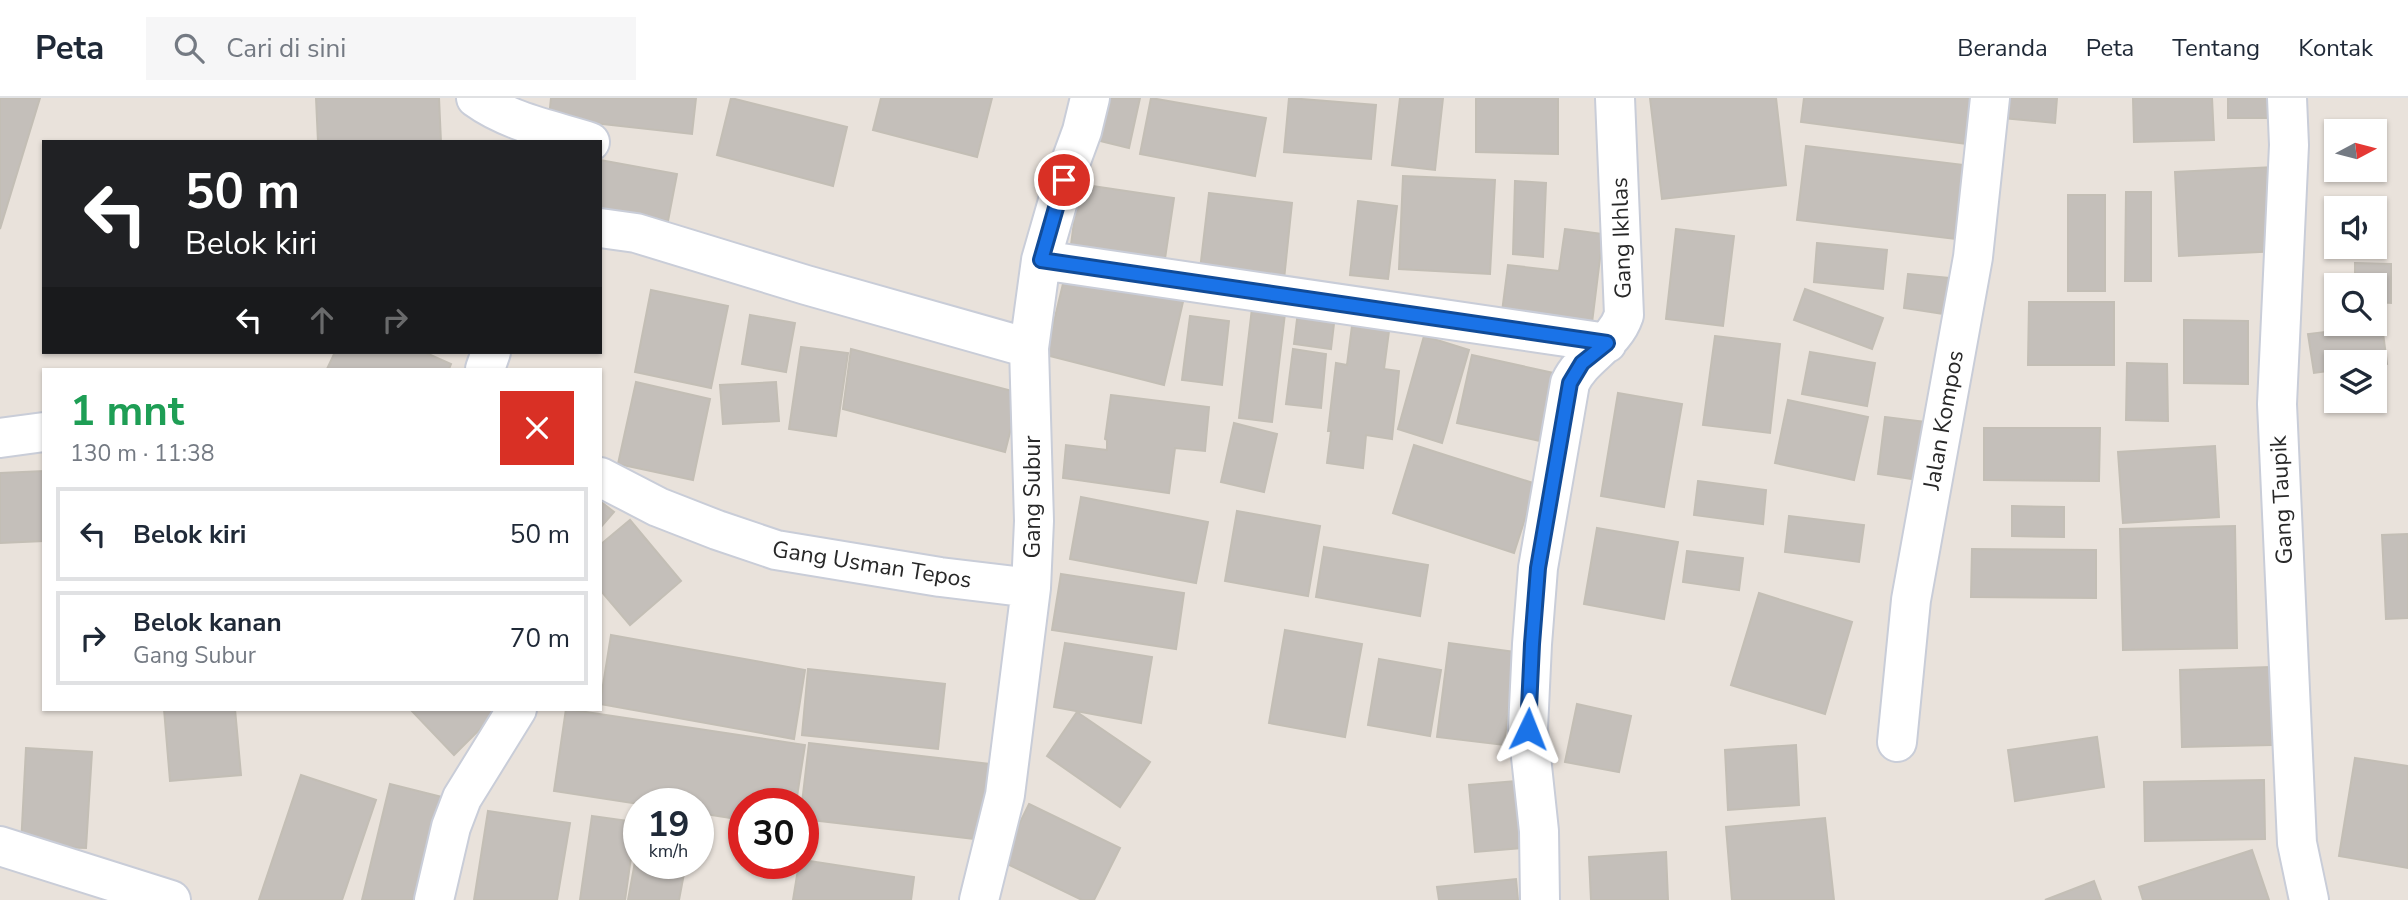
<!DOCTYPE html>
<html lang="id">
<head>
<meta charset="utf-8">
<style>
	:root { --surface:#fff; --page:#f6f6f7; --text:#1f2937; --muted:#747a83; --line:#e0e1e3 }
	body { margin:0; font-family:"Nunito Sans",sans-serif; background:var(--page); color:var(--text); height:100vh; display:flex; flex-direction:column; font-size:26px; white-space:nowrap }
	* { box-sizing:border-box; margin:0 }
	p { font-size:23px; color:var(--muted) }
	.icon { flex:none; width:38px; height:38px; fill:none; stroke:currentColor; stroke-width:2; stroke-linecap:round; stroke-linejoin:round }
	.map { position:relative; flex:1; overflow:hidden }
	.sheet { position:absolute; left:42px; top:270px; width:560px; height:343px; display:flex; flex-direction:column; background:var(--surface); border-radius:0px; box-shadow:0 2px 5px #0004 }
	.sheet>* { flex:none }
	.banner { position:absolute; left:42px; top:42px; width:560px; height:214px; border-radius:0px; box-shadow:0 2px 5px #0004; background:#202124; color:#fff; overflow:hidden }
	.needle { width:46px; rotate:83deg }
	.fabs { position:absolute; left:2324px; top:21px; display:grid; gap:14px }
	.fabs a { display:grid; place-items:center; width:63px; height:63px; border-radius:0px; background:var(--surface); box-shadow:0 2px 5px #0004; font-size:35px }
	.speed { position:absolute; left:623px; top:690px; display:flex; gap:14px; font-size:35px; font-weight:700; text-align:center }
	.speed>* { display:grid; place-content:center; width:91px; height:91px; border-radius:50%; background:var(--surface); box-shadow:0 2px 5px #0004; line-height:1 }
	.speed small { font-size:18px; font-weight:400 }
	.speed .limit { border:10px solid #d22; background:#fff; color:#111 }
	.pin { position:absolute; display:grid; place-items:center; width:60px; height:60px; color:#fff; margin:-30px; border:4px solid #fff; border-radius:50%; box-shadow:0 2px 7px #0007 }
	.me { position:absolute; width:77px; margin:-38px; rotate:2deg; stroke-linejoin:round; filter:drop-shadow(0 0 5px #0008) }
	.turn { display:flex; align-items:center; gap:24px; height:147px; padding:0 28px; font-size:32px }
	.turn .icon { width:91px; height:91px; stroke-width:2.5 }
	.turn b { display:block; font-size:49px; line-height:60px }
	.lanes { display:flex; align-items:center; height:66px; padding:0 28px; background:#0003; justify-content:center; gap:35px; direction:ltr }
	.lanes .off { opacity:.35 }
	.round { display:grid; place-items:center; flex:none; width:74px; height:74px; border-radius:0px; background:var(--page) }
	.overview { display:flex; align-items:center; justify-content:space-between; height:119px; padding:0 28px }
	h1 { font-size:42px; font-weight:700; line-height:52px; color:#1e9e55 }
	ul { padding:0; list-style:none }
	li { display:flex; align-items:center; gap:21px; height:94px; margin:0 14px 10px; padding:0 14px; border:4px solid var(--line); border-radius:0px }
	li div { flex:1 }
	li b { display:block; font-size:26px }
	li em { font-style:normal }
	header { display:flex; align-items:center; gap:42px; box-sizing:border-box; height:98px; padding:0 35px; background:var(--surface); border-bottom:2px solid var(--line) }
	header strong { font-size:33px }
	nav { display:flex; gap:38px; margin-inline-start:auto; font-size:24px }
	.search { width:490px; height:63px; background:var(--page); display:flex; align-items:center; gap:18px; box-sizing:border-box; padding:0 24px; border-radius:0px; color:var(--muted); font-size:26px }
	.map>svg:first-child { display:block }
	.building { fill:#c4bfba; stroke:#c3beb5; stroke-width:2 }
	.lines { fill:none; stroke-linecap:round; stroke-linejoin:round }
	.minor-casing { stroke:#c9cdd8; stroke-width:42 }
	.minor { stroke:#fff; stroke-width:38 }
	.route-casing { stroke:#114b97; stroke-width:18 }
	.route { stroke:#1a73e8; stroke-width:12 }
	.labels { text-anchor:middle; stroke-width:6; stroke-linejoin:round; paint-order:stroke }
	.street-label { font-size:23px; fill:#282828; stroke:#fff }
</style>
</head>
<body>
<header>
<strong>Peta</strong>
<div class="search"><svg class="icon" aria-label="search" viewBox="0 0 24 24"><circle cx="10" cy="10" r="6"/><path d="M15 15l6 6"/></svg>Cari di sini</div>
<nav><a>Beranda</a><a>Peta</a><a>Tentang</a><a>Kontak</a></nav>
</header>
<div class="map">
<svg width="2408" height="802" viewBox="0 0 2408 802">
	<rect width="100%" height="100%" fill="#e9e2db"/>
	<!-- building -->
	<path class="building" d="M0,0H40L0,131Z
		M316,0H439L441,44H318Z
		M551,0H696L692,36L549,20Z
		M731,0L847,29L833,88L717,57Z
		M881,0H992L977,59L873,32Z
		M1101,0H1140L1129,50L1092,41Z
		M1151,0L1266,20L1255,78L1140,56Z
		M1289,0L1376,7L1371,61L1284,54Z
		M1400,0H1443L1435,72L1392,67Z
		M1476,0H1558V56L1476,54Z
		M1650,0H1776L1786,87L1662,101Z
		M1804,0H1975V47L1801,24Z
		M2004,0H2057L2055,25L2003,20Z
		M2133,0H2212L2214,42L2134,44Z
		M2228,0H2271L2272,20H2228Z
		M1806,48L1981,69L1972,143L1797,122Z
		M600,62L677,76L668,123L600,110Z
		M2274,69L2279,153L2179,158L2175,74Z
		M1403,78L1495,82L1490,176L1399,171Z
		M1515,83L1546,85L1543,159L1513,156Z
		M1079,86L1174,100L1163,174L1069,162Z
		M2126,94H2151V183H2125Z
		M1209,95L1292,105L1283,191L1199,180Z
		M2068,97H2105V193H2068Z
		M1358,103L1397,108L1388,181L1350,177Z
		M1565,131L1603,136L1592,225L1502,214L1508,167L1559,173Z
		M1676,131L1734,138L1723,228L1666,221Z
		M1817,145L1887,152L1883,191L1814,184Z
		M2355,165L2391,166V205L2375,204V187H2355Z
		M1067,169L1185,195L1164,287L1046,257Z
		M1908,176L1949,180L1944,216L1904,210Z
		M1805,191L1883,220L1872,251L1794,222Z
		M651,192L728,208L711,290L635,274Z
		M1253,202L1286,207L1272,324L1239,320Z
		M2029,204H2114V267H2028Z
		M1299,205L1336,209L1331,251L1294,246Z
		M750,217L795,225L786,274L742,266Z
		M1190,218L1229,223L1222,287L1182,282Z
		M2184,222L2248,223V286L2184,285Z
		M2382,227L2387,266L2375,268V264H2336V272L2314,275L2308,236Z
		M1352,228L1389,233L1384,271L1399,273L1392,341L1366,337L1363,370L1327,365L1331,333H1328L1336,265L1347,267Z
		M1424,238L1469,252L1442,345L1398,331Z
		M1715,238L1780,246L1770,335L1703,327Z
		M801,249L848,255L836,338L789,331Z
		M851,251L1020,295L1005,354L843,311Z
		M1293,251L1326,256L1321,310L1286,306Z
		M335,254H424L451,266L449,271H327Z
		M1810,254L1875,265L1867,308L1802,296Z
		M1472,257L1563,277L1549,345L1457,325Z
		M2127,265L2167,266L2168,323L2126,322Z
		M636,284L710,301L693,382L618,366Z
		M776,284L779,323L723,326L720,287Z
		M1618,295L1682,306L1664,409L1601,398Z
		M1111,297L1209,309L1205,353L1175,350L1169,395L1063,380L1066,347L1107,352V342L1105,341Z
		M1788,302L1868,319L1854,382L1775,365Z
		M1885,319L1927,324L1919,382L1878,376Z
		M1234,325L1277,336L1264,394L1221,384Z
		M1984,330H2100L2099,383L1984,382Z
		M1414,347L1536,386L1514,455L1393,415Z
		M2215,348L2219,419L2123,425L2118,354Z
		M44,373V443L0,445V375Z
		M1698,383L1766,392L1763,426L1694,417Z
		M1081,399L1208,424L1196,485L1070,461Z
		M600,403L614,414L600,430Z
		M2012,408L2064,409V439L2012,438Z
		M1237,413L1320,428L1308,498L1225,483Z
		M1789,418L1864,427L1859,464L1785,454Z
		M630,422L681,483L630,527L600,492V447Z
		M2235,428L2237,550L2123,552L2120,431Z
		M1597,430L1678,444L1664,521L1584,506Z
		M2408,436V520L2386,521L2382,437Z
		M1324,449L1428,467L1420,518L1316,499Z
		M1972,451L2096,452V500L1971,499Z
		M1687,453L1743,460L1739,492L1683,484Z
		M1061,476L1184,495L1176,551L1052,532Z
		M1759,495L1852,524L1825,616L1731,587Z
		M1285,532L1362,546L1345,639L1269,625Z
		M611,537L805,572L794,641L600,606Z
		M1065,545L1152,559L1141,625L1054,609Z
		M1449,545L1516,554L1504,647L1437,639Z
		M1379,561L1441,572L1430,638L1368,627Z
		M2270,569L2272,647L2182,649L2180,572Z
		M808,571L945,586L938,651L802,637Z
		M1577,606L1631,618L1619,674L1565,664Z
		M164,611H235L241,677L170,683Z
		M410,611H500L454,657Z
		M566,611L805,647L796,705H744V722L698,715V705L639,706L554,693Z
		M1077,614L1150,664L1120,709L1047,658Z
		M2097,639L2104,689L2015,703L2008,652Z
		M809,645L999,667L991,743L803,721L802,705Z
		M1796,647L1799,707L1728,712L1725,652Z
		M26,650L92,654L86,750L21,748Z
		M2355,660L2408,668V770L2339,758Z
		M301,677L376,702L342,802H259Z
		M2264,682L2265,741L2145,743L2144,684Z
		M1516,683L1522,750L1475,754L1469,687Z
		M390,686L450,701L426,802H362Z
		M1029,706L1120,750L1094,802H1082L1001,763Z
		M488,713L570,725L557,802H474Z
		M592,718L636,724L625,802H580Z
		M1825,720L1834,802H1732L1726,729Z
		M639,742V765H686L679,802H628Z
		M2252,752L2269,802H2143L2139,789Z
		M1666,754L1668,802H1591L1589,759Z
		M803,762L914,779L911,802H793L799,765H803Z
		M1516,781L1518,802H1439L1437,789Z
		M2094,783L2101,802H2045Z"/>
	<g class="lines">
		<!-- minor casing -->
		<g class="minor-casing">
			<path id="minor" d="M476,0C509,24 552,32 590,44
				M2287,0L2289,47L2277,306L2297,745L2309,802
				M600,130L636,135L806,187L1029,250
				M1041,162L1607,245
				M485,271L491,254
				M0,340L44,334
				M600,379L658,409L717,432L776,452L940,479L1031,490
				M1897,644L1911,502L1973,159L1990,0
				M0,748L171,802
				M434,802L451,729L462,700L517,611
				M979,802L1005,697L1031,490L1034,423L1029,250L1041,162L1064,82L1082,33L1090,0
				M1540,802L1539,733L1528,631L1532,546L1538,470L1570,285C1583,257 1614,247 1624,217L1615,0"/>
		</g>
		<!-- minor -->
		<use href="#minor" class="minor"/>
	</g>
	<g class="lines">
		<!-- route casing -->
		<g class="route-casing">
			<path id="route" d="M1064,82L1041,162L1607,245L1582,265L1570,285L1538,470L1532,546L1528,631"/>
		</g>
		<!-- route -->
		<use href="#route" class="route"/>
	</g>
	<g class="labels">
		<!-- street labels -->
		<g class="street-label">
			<text transform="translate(1621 140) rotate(-92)" y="8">Gang Ikhlas</text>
			<text transform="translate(1943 322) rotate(-80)" y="8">Jalan Kompos</text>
			<text transform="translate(1032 399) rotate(-90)" y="8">Gang Subur</text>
			<text transform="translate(2281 402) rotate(-93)" y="8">Gang Taupik</text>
			<text transform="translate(872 466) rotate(9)" y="8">Gang Usman Tepos</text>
		</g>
	</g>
</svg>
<div class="fabs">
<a><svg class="needle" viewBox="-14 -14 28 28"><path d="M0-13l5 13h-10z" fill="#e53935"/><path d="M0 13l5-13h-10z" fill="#747a83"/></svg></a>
<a><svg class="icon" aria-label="sound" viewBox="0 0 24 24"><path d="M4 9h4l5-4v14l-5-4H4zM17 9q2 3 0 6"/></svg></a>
<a><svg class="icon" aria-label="search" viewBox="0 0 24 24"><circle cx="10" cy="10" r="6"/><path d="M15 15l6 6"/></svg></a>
<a><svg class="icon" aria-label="layers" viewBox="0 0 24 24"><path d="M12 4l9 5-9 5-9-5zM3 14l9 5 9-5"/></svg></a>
</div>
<div class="speed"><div>19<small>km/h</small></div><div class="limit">30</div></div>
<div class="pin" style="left:1064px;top:82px;background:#d93025"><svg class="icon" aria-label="arrive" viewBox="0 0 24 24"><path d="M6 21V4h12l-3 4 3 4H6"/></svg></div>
<svg class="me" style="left:1528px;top:631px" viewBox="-20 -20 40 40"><path d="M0-17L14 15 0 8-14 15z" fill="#1a73e8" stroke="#fff" stroke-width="4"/></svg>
<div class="banner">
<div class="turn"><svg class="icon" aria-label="left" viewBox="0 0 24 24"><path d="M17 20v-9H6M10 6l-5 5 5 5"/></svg><div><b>50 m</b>Belok kiri</div></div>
<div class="lanes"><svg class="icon" aria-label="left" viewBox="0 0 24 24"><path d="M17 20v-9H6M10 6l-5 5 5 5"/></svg><svg class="icon off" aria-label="ahead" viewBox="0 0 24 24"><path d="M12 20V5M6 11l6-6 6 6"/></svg><svg class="icon off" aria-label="right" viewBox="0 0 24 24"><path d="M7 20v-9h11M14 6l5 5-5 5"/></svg></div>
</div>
<section class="sheet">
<div class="overview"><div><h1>1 mnt</h1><p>130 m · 11:38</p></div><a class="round" style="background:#d93025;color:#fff"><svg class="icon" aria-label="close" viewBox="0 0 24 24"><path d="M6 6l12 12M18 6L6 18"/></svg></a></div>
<ul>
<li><svg class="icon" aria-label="left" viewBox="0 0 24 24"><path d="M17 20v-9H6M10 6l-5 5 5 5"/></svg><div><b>Belok kiri</b></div><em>50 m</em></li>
<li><svg class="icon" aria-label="right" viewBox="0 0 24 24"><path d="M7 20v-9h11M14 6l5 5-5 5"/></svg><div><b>Belok kanan</b><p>Gang Subur</p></div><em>70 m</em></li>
</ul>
</section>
</div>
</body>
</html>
